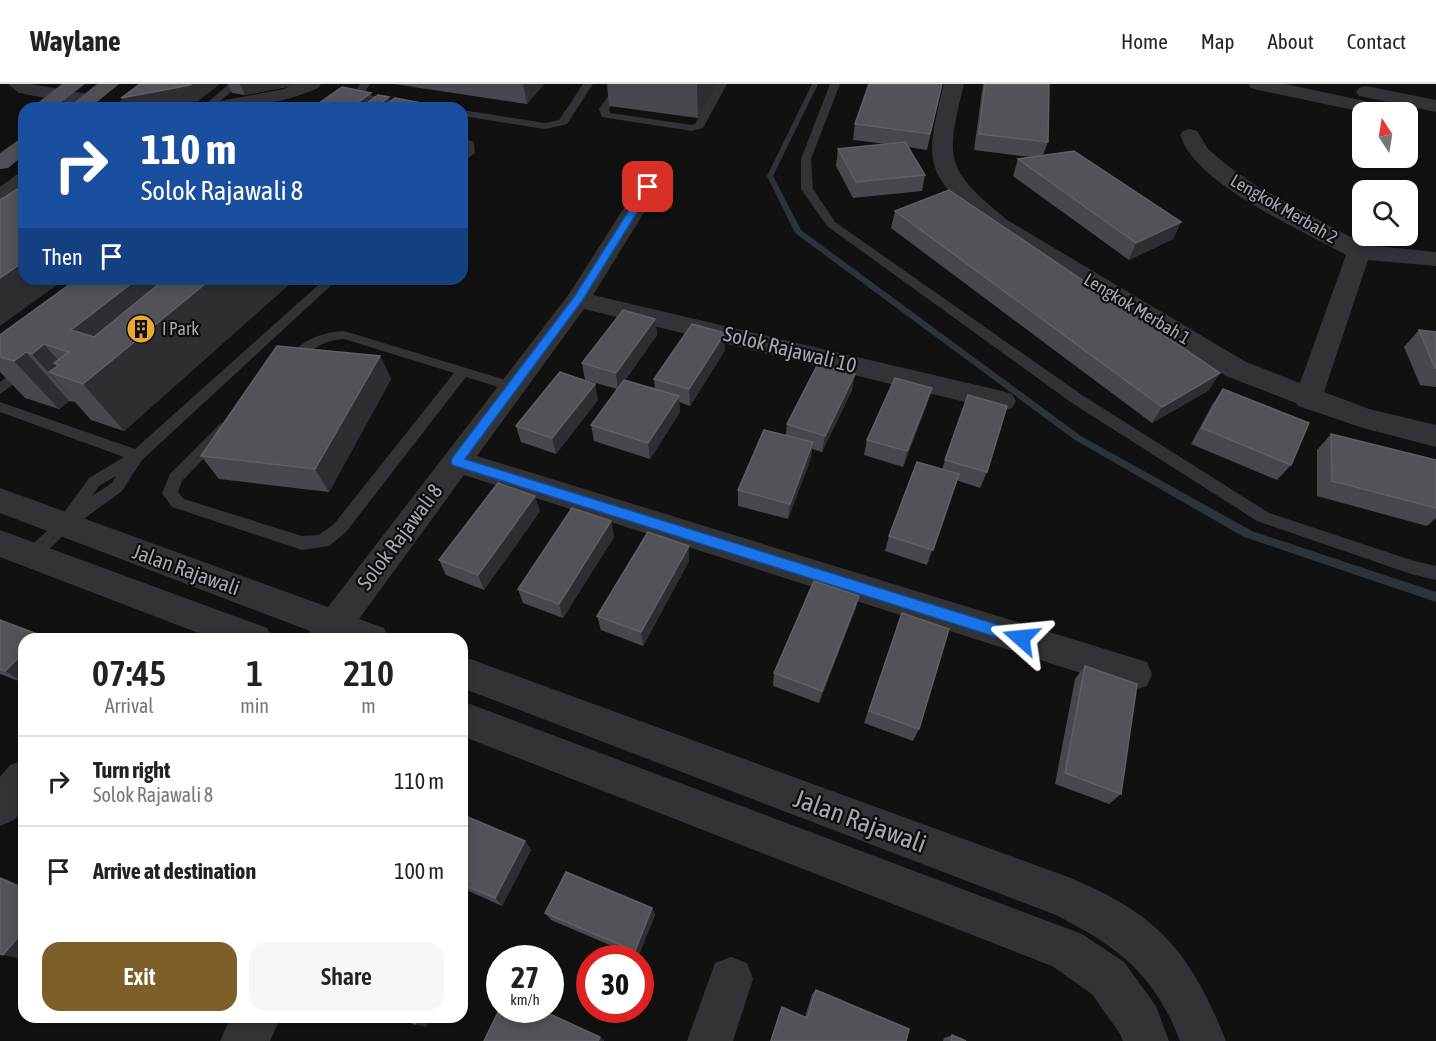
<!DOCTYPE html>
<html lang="en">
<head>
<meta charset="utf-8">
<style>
	:root { --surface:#fff; --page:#f6f6f6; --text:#222; --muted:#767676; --line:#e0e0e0; --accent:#7c5f29 }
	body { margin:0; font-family:"Asap Condensed",sans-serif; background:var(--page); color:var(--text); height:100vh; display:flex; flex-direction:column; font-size:22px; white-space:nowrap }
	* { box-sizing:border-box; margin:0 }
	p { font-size:20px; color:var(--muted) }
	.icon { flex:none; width:33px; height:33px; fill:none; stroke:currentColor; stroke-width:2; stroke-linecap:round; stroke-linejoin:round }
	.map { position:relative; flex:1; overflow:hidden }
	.panel { position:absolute; left:18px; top:549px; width:450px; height:390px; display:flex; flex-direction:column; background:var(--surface); border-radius:18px; box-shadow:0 3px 9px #0003 }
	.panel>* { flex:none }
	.banner { position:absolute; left:18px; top:18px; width:450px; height:183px; border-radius:18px; box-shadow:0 3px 9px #0003; background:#1a4fa0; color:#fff; overflow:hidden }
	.needle { width:39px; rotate:348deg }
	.buttons { position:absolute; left:1352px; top:18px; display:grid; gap:12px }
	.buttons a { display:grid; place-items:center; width:66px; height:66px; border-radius:12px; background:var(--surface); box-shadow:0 3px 9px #0003; font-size:30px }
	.speed { position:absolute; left:486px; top:861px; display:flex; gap:12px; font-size:30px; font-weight:700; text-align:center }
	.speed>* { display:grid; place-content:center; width:78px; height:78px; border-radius:50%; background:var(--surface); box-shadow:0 3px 9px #0003; line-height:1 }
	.speed small { font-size:15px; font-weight:400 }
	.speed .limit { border:9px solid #d22; background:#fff; color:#111 }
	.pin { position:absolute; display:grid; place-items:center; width:51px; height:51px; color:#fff; margin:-26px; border-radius:12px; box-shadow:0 3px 9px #0006 }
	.me { position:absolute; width:66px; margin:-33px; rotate:288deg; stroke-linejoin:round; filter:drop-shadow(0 0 4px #0008) }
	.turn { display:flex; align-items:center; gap:21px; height:126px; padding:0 24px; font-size:27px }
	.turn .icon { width:78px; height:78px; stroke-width:2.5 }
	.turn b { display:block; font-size:42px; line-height:51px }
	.then { display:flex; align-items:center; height:57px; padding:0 24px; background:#0003; gap:12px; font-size:22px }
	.eta { display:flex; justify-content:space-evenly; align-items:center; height:102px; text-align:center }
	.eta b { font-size:36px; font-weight:600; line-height:42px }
	.action { display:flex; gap:12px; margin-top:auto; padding:12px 24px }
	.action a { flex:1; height:69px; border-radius:18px; background:var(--accent); color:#fff; font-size:24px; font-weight:600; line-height:69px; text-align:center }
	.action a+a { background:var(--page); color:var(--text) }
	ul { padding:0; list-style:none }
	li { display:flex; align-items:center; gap:18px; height:90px; padding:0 24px; border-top:2px solid var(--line) }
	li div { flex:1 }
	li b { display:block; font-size:22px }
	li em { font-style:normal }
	header { display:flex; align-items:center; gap:36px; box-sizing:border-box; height:84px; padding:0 30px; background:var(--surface); border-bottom:2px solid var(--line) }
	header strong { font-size:28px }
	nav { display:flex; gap:33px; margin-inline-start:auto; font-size:21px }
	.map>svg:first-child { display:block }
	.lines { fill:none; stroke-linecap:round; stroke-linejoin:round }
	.stream { fill:#2b343a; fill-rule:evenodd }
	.service { fill:#323337; fill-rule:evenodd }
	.minor { fill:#323337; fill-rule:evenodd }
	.primary { fill:#4e5056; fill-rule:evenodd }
	.wall { fill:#47484d }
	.shaded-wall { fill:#2d2e31 }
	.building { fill:#515358; stroke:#5e6066; stroke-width:1.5 }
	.route { fill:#1a73e8; stroke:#114b97; stroke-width:1.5 }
	.labels { text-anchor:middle; stroke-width:4.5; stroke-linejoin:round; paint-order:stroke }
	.far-street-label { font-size:18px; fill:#a3a8b3; stroke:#0c0c0d }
	.far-poi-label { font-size:18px; fill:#a3a8b3; stroke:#0c0c0d; text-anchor:start }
	.street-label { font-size:21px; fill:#a3a8b3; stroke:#0c0c0d }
	.near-street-label { font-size:26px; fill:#a3a8b3; stroke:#0c0c0d }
</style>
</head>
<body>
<header>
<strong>Waylane</strong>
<nav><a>Home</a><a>Map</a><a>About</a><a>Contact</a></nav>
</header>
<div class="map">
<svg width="1436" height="957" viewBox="0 0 1436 957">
	<rect width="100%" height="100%" fill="#111112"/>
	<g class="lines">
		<!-- stream -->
		<path class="stream" d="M812,0H818L773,92L801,146L1081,352L1252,447L1436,508V518L1244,453L1075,356L795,149L767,92Z"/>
		<!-- service -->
		<path class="service" d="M229,0H240L212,24H201Z
			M360,0H370L365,8L368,11L379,13V17L362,16L355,8Z
			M583,0H593L567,40L545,45L462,32V26L545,39L559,36Z
			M617,0H627L609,25L610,29L692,41L695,40L717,0H727L703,44L692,47L602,33L599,25Z
			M830,0H840L811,75L813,105L835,138L1082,311L1269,429L1411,476L1436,482V496L1411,490L1257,437L1072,319L827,142L801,105V75Z
			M462,54L474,58L475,69L462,79L465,62L462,61Z
			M325,195H338L142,376L122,407L70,445L37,477L31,479L25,477L23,472L25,467L58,437L89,394L124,373L0,328V318L135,365ZM116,392L112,399L92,412L99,402Z
			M344,247L516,299L518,302L511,307L466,293L346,448L329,462L302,466L172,423L162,409L170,390L221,339L226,338L233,343L231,347L182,397L178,408L184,415L302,452L319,451L334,440L454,289L344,255C320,256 309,268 294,284L289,286L282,281C297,259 318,248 344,247Z
			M25,280L32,285L30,288L0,310V298Z"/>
		<!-- minor -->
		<path class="minor" d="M8,0H31L87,10L94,12L97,16L94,20L87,22L19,9Z
			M142,0H164L135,24H112Z
			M295,0H321L318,4C280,21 243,24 202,24L205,20L284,5Z
			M944,0H964C945,77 945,85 1007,136L1246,278L1300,299L1346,171C1300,145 1223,112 1191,71C1186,65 1183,58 1180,51L1183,47L1190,45L1197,47L1208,65L1228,82L1258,103L1365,161L1436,168V182L1368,176L1324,308L1369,325L1436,341V363L1363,344L1298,322L1296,319L1226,292L991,146C925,90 923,82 944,0Z
			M1248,0H1285L1389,22L1396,24L1399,28H1363L1258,6L1251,4Z
			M1366,2L1436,16V28L1359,12L1356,8L1359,4Z
			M660,79L668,80L671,85L593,211L1002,307L1012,310L1016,317L1012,324L1002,327L584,225L477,372L1134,574L1147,578L1152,590L1147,602L1134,606L464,391L359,535L384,544L390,555H306L310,547L0,429V404L328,523L569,210L652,80Z
			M24,89V106L8,118L0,120V103L16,91Z
			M0,446L267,544L273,555H214L0,473Z
			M462,572L1068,793C1158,830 1190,867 1226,957H1180C1154,889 1118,863 1056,831L462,604Z
			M462,617L1082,850L1124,878L1156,922L1169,957H1123L1120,950L1092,910L1052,882L462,652Z
			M24,676V725L14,736L0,742V693L10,681Z
			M731,873L747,879L753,895L733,957H687L715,879Z
			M231,933H281L270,957H220Z"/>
		<!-- primary -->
		<path class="primary" d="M62,0H85L54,24H31Z
			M97,0H119L90,24H67Z
			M24,55V71L8,84L0,85V69L17,57Z"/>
	</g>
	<!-- wall -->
	<path class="wall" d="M228,0H294L291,2L245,11L232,9Z
		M394,0H544L527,20Z
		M607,0H718L698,34L609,22Z
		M942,0L927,66L908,63L925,91L922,107L853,114L836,82L838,65L886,60L853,56L855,40Z
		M983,0H1049L1048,58L1043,71L1181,138L1173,155L1129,176L1013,92L1018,75L1031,73L974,66Z
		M895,127L1209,306L1152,339L891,144Z
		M77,195H295L124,347L91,336L75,318L69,317L59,325L25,314L0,288V251Z
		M655,235L657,251L625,296L655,305L654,295L725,249V266L690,322L679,318L680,328L650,375L594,357L591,341L617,305L585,296L582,279Z
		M1419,246L1436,248V303L1420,301L1404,263Z
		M380,272L391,295L329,408L219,395L201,372Z
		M1223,305L1291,381L1277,396L1191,360L1212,321Z
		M852,306L822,368L812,365L811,374L788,435L738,422V406L786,351L787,340Z
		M968,311L987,388L980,404L956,396L927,481L885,467L889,452L942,385Z
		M598,316L556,370L521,358L516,342Z
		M927,320L903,383L864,371L867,356Z
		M1331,350L1436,376V434L1427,442L1317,412V366Z
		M540,427L484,506L446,491L439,476Z
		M611,437L614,453L563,534L523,519L518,505Z
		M689,477L643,562L601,546L597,532Z
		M859,512L855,526L819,619L773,602L774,589Z
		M902,529L919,645L913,657L864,639Z
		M0,536L24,555V599L0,590Z
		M1085,582L1121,710L1109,720L1055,700L1075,595Z
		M462,732L525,757L531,766L502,822L462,804Z
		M652,824L655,831L638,873L551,836L545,829Z
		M816,906L906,957H770L780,927L782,923L805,933L812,910Z
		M952,951L966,957H943L944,954Z"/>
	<!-- shaded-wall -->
	<path class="shaded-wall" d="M191,0H220L198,17L161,24H127L121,14Z
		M240,0H294L291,2L245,11Z
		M523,0H544L527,20Z
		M697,0H718L698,34Z
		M371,9L376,23L389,13L393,24H350Z
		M1181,138L1173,155L1129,176L1136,159Z
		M24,177V195H65L0,242V194Z
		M137,195H295L124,347L83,300L71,246Z
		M655,235L657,251L618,306L616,289Z
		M725,249V266L690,322L689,305Z
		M44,260L77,298L59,281L54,279L67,294L49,288L75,318L32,270Z
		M26,268L69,317L59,325L14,277Z
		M380,272L391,295L329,408L315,385Z
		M1220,289L1209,306L1152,339L1162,323Z
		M855,290L852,306L822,368L825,352Z
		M595,300L598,316L556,370L552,354Z
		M932,304L927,320L903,383L907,367Z
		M679,312L680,328L650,375L648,359Z
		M813,358L811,374L788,435L790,420Z
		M535,412L540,427L484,506L478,491Z
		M611,437L614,453L563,534L559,520Z
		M689,462V477L643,562L641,548Z
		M859,512L855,526L819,619L822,607Z
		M40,551L46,555H36Z
		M24,568V599L5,587Z
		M525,757L531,766L502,822L495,814Z
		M0,793L24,802V805L0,794Z
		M652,824L655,831L638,873L635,867Z
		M24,846V876L3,871Z
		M132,933H156L153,937Z
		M419,933H432L426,943L415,940Z
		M600,953L604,956V957H598Z"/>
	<!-- building -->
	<path class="building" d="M140,0H191L190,1L121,14Z
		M869,0H942L930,50L855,40Z
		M985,0H1049L1048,58L979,50Z
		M342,3L371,9L350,24H312Z
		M378,11L389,13L375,24H360Z
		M395,14L427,20L422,24H381Z
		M905,58L925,91L856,98L838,65Z
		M1074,67L1181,138L1136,159L1018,75Z
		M24,101V177L0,194V116Z
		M949,106L1220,289L1162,323L895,127Z
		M77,195H137L71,246L94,253L165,195H211L83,300L49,288L59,281L54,279L69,268L44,260L32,270L26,268L14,277L0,273V251Z
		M623,226L655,235L616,289L582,279Z
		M692,240L725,249L689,305L654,295Z
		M1419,246L1436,248V284H1435Z
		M277,262L380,272L315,385L201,372Z
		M818,280L855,290L825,352L787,340Z
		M560,288L595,300L552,354L516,342Z
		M895,294L932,304L907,367L867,356Z
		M624,296L679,312L648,359L591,341Z
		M1223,305L1309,339L1291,381L1202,344Z
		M968,311L1007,322L987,388L945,376Z
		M764,346L813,358L790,420L738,406Z
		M1331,350L1436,376V424L1332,397Z
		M917,378L959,390L933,466L889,452Z
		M498,399L535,412L478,491L439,476Z
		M572,424L611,437L559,520L518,505Z
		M648,448L689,462L641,548L597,532Z
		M814,497L859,512L822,607L774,589Z
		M902,529L949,545L919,645L869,627Z
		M0,536L40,551L36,555H24V568L5,587L0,585Z
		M1085,582L1137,600L1121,710L1065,689Z
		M463,731L525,757L495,814L462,800V732Z
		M566,788L652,824L635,867L545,829Z
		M0,794L24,805V846L3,871L0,870Z
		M816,906L909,945L906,957H771L782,923L807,934Z
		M500,924V926H541L600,953L598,957H484Z
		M402,933H419L415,940Z
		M952,951L966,957H951Z"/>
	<!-- route -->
	<path class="route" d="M645,101L653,103L582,217L465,375L1021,548L1026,550L1029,554L1026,559L1021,561L452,381L451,377L452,374L574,213Z"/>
	<!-- icons -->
	<defs>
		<g id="building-disc" transform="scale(1.5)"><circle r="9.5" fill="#eaaa31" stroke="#0c0c0d"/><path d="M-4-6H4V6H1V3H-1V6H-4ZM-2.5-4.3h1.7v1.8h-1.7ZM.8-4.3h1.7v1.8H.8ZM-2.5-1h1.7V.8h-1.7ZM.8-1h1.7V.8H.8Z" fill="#111"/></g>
	</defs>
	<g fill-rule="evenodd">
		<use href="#building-disc" x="141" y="245"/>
	</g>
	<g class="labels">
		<!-- far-street labels -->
		<g class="far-street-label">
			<text transform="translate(1284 125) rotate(30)" y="6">Lengkok Merbah 2</text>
			<text transform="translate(1137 225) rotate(31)" y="6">Lengkok Merbah 1</text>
		</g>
		<!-- far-poi labels -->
		<g class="far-poi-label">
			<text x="162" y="251">I Park</text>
		</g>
		<!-- street labels -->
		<g class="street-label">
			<text transform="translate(790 266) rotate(14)" y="7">Solok Rajawali 10</text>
			<text transform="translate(400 453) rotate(-53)" y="7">Solok Rajawali 8</text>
			<text transform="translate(186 486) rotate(20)" y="7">Jalan Rajawali</text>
		</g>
		<!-- near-street labels -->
		<g class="near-street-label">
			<text transform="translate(860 737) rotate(20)" y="9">Jalan Rajawali</text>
		</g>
	</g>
</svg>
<div class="buttons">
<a><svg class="needle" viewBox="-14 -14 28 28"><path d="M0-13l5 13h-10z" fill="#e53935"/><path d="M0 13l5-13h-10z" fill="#767676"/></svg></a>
<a><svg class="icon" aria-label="search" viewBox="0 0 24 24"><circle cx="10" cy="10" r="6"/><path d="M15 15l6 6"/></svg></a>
</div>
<div class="speed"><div>27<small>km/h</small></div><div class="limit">30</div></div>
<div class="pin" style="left:648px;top:103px;background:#d93025"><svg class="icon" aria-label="arrive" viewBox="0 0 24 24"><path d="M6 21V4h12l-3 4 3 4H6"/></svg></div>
<svg class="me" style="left:1021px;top:554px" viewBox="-20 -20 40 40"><path d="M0-17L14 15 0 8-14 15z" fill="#1a73e8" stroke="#fff" stroke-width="4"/></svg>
<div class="banner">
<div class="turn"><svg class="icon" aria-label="right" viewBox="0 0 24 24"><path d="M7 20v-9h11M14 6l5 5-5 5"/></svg><div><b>110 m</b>Solok Rajawali 8</div></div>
<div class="then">Then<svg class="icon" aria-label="arrive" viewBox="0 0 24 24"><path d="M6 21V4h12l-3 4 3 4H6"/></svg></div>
</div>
<section class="panel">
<div class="eta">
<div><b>07:45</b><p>Arrival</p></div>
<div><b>1</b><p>min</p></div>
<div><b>210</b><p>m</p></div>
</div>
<ul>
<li><svg class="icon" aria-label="right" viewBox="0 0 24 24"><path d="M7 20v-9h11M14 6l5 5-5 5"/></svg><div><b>Turn right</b><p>Solok Rajawali 8</p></div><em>110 m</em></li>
<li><svg class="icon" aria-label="arrive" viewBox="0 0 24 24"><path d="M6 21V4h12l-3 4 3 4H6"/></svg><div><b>Arrive at destination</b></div><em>100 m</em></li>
</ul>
<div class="action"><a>Exit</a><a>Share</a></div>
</section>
</div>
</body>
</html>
